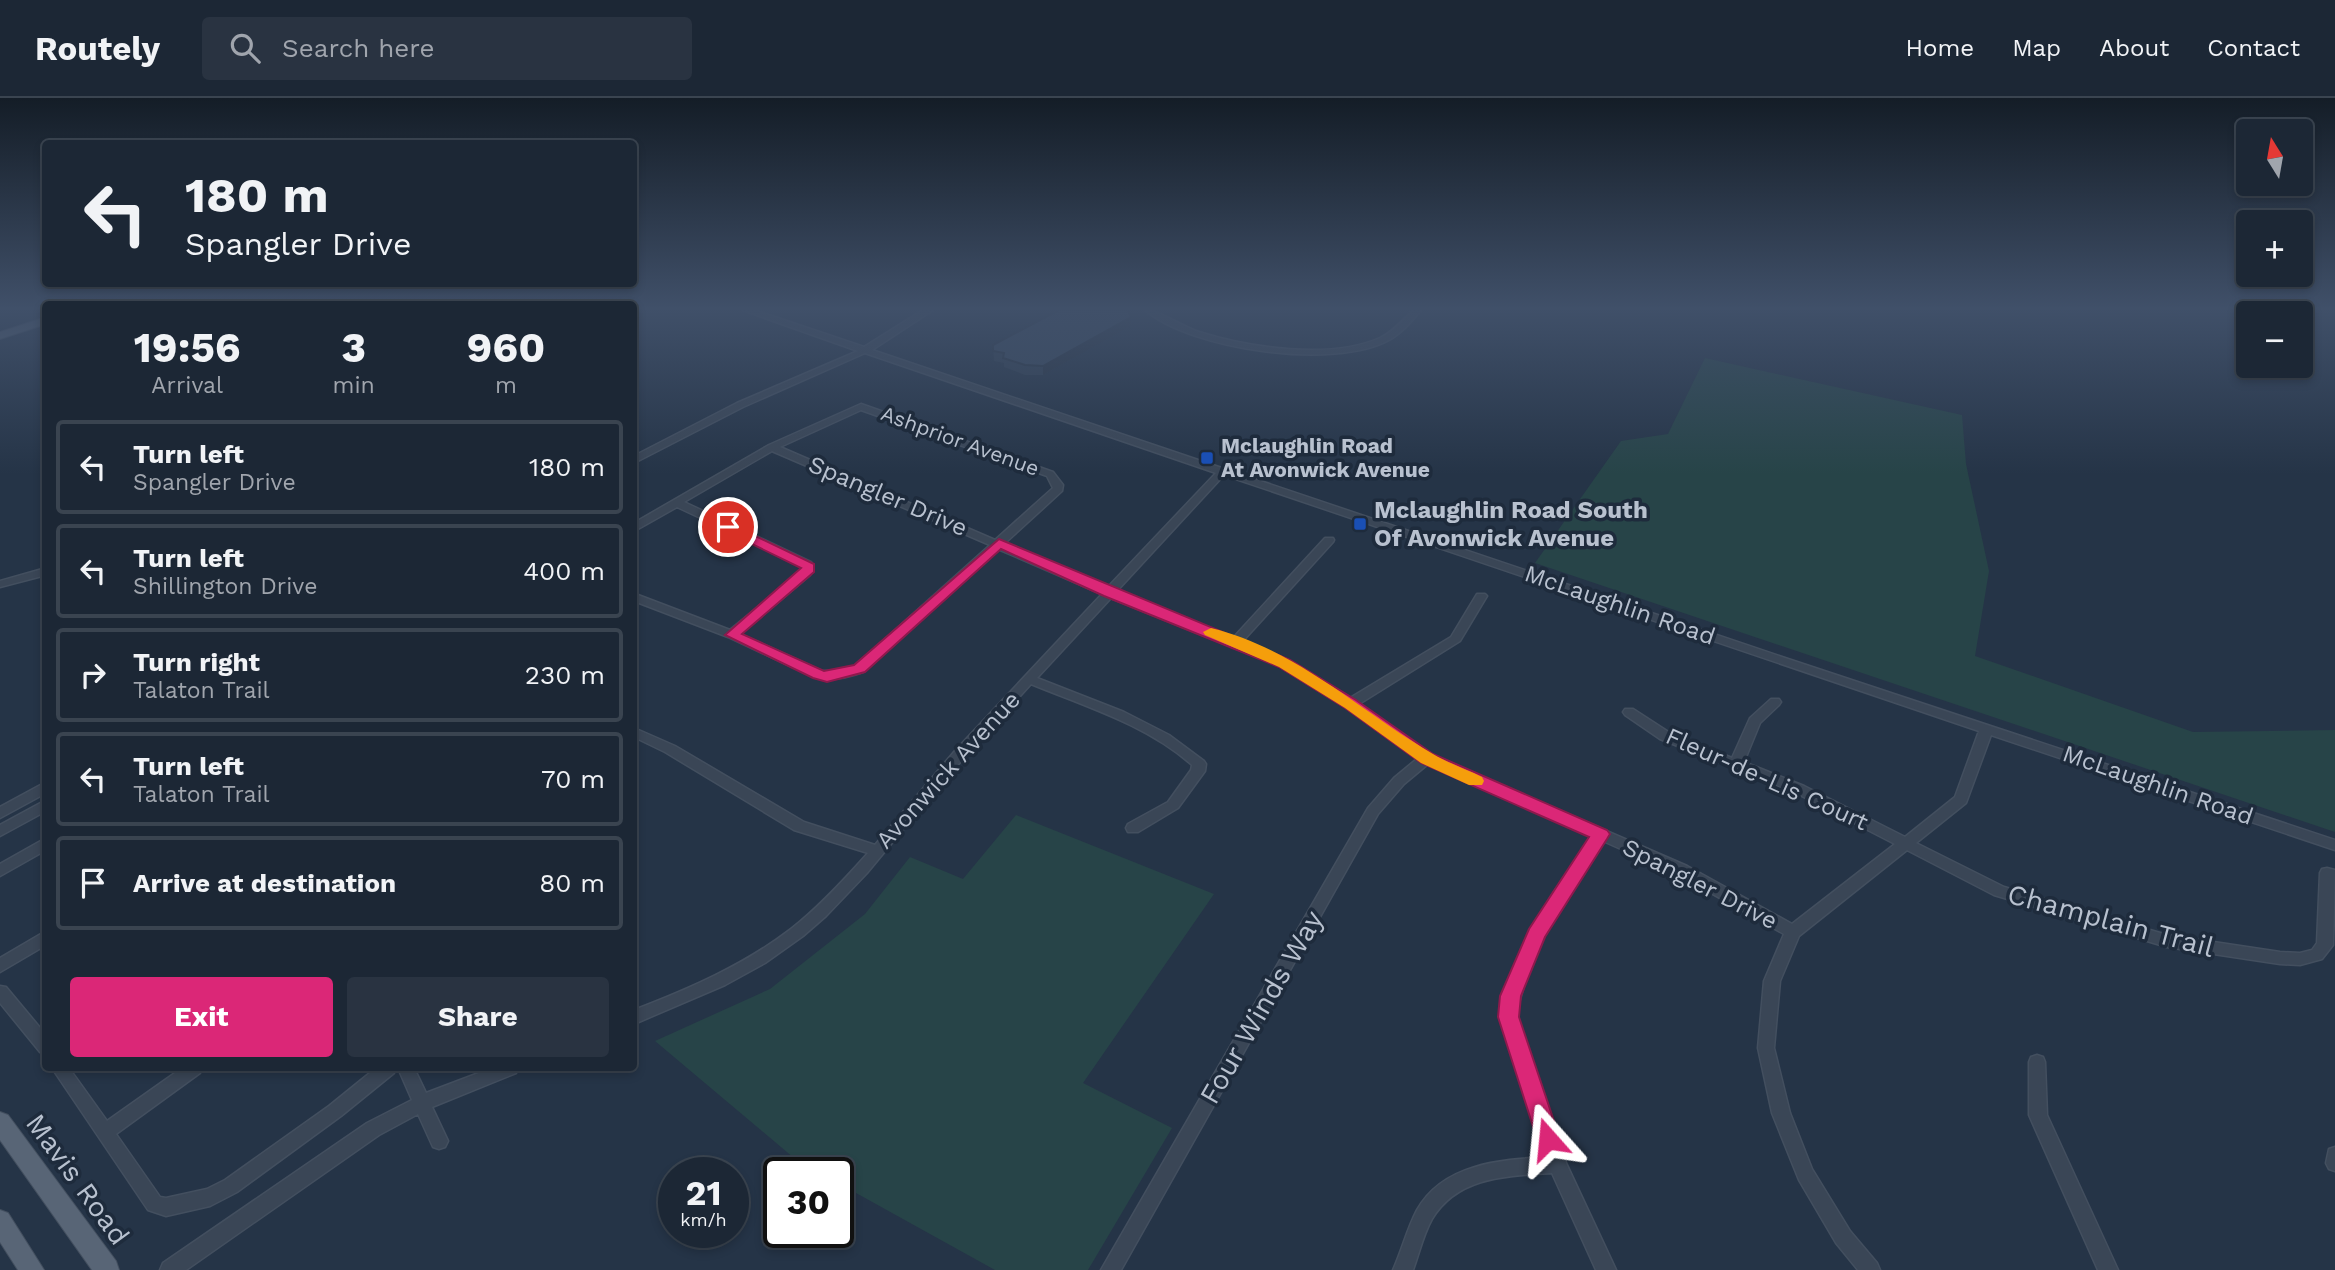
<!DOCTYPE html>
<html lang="en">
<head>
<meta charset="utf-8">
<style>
	:root { --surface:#1c2735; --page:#293341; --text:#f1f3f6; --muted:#a0a5ad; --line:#3a4450; --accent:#db2777 }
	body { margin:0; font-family:"Work Sans",sans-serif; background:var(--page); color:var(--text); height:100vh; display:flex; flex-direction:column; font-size:26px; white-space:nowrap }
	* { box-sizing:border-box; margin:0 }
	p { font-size:23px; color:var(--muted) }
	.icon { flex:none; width:38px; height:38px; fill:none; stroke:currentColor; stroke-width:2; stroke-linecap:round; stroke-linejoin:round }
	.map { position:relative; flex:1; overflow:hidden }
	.panel { position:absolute; left:42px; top:203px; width:595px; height:770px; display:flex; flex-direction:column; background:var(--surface); border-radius:7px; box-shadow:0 4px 10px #0003,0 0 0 2px var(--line) }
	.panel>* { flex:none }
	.top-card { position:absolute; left:42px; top:42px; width:595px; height:147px; border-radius:7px; box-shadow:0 4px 10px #0003,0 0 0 2px var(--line); background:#1c2735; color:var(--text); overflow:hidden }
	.needle { width:46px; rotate:349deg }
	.tools { position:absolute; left:2236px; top:21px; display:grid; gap:14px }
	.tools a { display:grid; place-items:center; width:77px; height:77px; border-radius:7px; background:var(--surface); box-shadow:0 4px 10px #0003,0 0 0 2px var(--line); font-size:35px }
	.speed { position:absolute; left:658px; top:1059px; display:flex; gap:14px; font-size:35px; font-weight:700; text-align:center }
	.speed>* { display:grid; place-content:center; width:91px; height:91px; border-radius:50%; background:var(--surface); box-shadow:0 4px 10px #0003,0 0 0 2px var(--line); line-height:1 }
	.speed small { font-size:18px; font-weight:400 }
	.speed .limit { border:4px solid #111; border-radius:10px; background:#fff; color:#111 }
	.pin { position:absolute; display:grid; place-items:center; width:60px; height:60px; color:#fff; margin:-30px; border:4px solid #fff; border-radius:50%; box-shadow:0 2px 7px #0007 }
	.me { position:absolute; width:77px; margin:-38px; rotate:342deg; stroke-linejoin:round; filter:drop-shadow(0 0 5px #0008) }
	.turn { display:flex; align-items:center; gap:24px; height:147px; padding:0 28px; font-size:32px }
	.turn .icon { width:91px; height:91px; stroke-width:2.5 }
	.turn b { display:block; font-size:49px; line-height:60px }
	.eta { display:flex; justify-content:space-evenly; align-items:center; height:119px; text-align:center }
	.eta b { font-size:42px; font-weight:700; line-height:49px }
	.action { display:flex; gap:14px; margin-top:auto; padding:14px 28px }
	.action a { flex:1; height:80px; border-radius:7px; background:var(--accent); color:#fff; font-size:28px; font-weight:700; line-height:80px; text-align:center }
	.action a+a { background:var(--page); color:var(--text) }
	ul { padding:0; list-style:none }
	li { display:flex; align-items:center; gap:21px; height:94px; margin:0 14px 10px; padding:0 14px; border:4px solid var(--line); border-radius:7px }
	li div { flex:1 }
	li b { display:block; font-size:26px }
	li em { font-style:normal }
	header { display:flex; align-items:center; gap:42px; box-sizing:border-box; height:98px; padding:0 35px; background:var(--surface); border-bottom:2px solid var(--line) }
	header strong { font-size:33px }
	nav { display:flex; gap:38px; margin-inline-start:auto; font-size:24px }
	.search { width:490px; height:63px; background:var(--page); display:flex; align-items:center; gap:18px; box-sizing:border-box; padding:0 24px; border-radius:7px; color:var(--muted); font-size:26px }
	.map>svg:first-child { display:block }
	.green { fill:#274448 }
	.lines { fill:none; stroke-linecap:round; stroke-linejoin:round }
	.minor-casing { stroke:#434f5f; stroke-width:3 }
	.major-casing { stroke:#434f5f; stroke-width:2 }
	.minor { fill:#3a4656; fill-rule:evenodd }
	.major { fill:#586576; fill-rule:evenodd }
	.wall { fill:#2f3e51 }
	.shaded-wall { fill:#263242 }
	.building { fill:#37485e; stroke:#263242; stroke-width:2 }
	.route { fill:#db2777; stroke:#8e194d; stroke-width:2 }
	.slow { fill:#f59e0b }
	.transit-dot { fill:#1a4fb4; stroke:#1e2b3c; stroke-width:2.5 }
	.labels { text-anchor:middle; stroke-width:7; stroke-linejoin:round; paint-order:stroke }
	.far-street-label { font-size:21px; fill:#b8c1cf; stroke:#1e2b3c }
	.far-poi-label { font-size:21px; font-weight:bold; fill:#b8c1cf; stroke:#1e2b3c; text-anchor:start }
	.street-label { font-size:24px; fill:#b8c1cf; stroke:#1e2b3c }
	.poi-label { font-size:24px; font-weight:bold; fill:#b8c1cf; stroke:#1e2b3c; text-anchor:start }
	.near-street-label { font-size:28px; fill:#b8c1cf; stroke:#1e2b3c }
</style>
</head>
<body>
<header>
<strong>Routely</strong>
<div class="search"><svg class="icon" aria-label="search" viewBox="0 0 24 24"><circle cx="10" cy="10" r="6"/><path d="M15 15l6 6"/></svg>Search here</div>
<nav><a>Home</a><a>Map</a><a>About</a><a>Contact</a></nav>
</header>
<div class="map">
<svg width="2335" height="1172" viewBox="0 0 2335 1172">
	<rect width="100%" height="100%" fill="#253447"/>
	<!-- green -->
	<path class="green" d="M1705,260L1962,317L1966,366L1989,473L1975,558L2193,634L2335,632V734L1535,465L1621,343L1668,336Z
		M1016,717L1214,796L1083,985L1172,1030L1088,1172H995L838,1085V1074H820L794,1060L655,943L770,891L865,816L910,759L963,781Z"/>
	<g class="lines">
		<!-- minor casing -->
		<g class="minor-casing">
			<path id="minor" d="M742,212H754L864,249L923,212H933L872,252L1788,561L2335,742V752L1991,637L1966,705L1916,745L2004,789L2167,837L2280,854L2300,855L2312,852L2317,845L2320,775L2322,771L2327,770L2335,772L2333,847L2322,861L2300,867L2280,866L2167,849L1994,797L1907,752L1799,838L1780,883L1774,950L1790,1015L1812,1071L1850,1133L1877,1165L1880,1172H1858L1836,1145L1799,1082L1772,1015L1758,950L1764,883L1784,836L1677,776L1603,743C1566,800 1529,850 1516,919L1566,1065L1616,1172H1596L1552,1075C1507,1078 1458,1078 1432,1121C1423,1137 1419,1156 1413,1172H1393C1402,1152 1407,1131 1417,1112C1443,1066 1499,1062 1546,1059L1500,919L1505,894L1524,846L1552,797L1592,738L1428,666L1404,686L1378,716L1121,1172H1101L1368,710L1394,680L1418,660L1346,609L1280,568L1111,500L1037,580L1124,614L1169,637L1204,663L1206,666L1205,673L1178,710L1138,734H1128L1126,730L1128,726L1168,704L1191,672L1192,667C1147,627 1087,609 1031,586L944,682L867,775L826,818L803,838L765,865L725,887L634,926V912C689,891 744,867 791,831C819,809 844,782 868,755L794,732L665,654L634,639V630L675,648L804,724L875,747L954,654L1102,496L998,451L863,574C846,580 831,583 814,579L728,539L634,503V496L638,497L730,532L801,474V467L677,409L638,431L634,432V425L769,347L861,306L1053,374L1063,387L1062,393L1004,446L1107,490L1216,375L865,255L743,309L634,365V358L737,305L858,253ZM861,312L1047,378L1053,390L995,442L780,349ZM772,353L990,447L855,568L839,573H822L740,536L810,477L812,466L811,464L684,404ZM1224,377L1979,633L1955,699L1905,739L1804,688L1744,664L1760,625L1779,607L1781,604L1779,601H1771L1750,620L1732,660L1670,635L1633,611H1625L1623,614L1625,617L1660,641L1794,694L1895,746L1792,826L1687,768L1432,657L1359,606L1460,543L1487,498L1485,496H1477L1451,539L1350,600L1288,562L1242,544L1333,444L1334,442L1333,440H1325L1233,540L1116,494Z
				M1145,212C1159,212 1183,229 1199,234C1250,250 1330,262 1380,240C1393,234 1403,222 1413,212H1421C1412,223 1402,235 1389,242C1335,272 1192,252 1145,212Z
				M46,470V477L0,489V483Z
				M46,684V695L0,720V709Z
				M46,702V713L0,738V727Z
				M46,740V752L0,778V766Z
				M46,833V847L0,874V860Z
				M0,888L6,889L46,937V956L40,954L0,905Z
				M2037,957L2043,959L2045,964L2047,1017L2118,1172H2098L2029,1017V964L2031,959Z
				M52,970H69L107,1023L182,970H202L200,975L116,1036L160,1099L166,1100L207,1091L225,1082L329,1008L376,970H396L394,975L341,1018L237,1094L210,1108L166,1118L148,1112Z
				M398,970H414L426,995L492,970H518L516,975L432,1009L448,1043L445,1049L439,1051L433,1049L418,1016L379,1037L186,1172H160L163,1165L367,1025L412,1002Z
				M2335,1049V1073L2329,1071L2326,1065L2329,1051Z"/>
		</g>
		<!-- major casing -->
		<g class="major-casing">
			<path id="major" d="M46,219V226L0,241V234Z
				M0,1014L8,1017L116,1163L119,1172H92L0,1042Z
				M0,1112L8,1115L44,1172H18L0,1144Z"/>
		</g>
		<!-- minor -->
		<use href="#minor" class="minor"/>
		<!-- major -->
		<use href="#major" class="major"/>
	</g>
	<!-- wall -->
	<path class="wall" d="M1131,228L1043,277H1025L1004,269V265L994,263L993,247Z"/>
	<!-- shaded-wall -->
	<path class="shaded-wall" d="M1131,219V228L1043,277V268Z"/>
	<!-- building -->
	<path class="building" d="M1059,212H1125L1128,213L1131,219L1043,268L1025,267L1003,260L1004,255L993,253V247Z"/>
	<!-- sky -->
	<linearGradient id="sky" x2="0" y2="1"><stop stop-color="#141d27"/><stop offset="0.56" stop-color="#405069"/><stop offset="1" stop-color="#405069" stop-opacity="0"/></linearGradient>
	<rect width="2335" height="376" fill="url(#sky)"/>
	<!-- route -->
	<path class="route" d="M728,425L814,466V474L742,536L824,573L854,567L999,441L1290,562L1356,602L1433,656L1607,732L1610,736L1607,741L1545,839L1521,898L1519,919L1560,1041L1556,1048L1548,1051L1540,1048L1537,1041L1498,919L1500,898L1529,831L1589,739L1421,665L1345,610L1279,569L1104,498L1001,451L865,574L827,584L813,580L725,537L801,470L723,432L721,429Z"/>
	<!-- slow -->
	<path class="slow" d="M1211,530C1296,551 1360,613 1433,656C1448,665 1466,671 1482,679L1484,683L1482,687H1469L1421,665L1345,610L1279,569L1205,537L1203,534Z"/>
	<!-- markers -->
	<g class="transit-dot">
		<rect x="1200" y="353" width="14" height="14" rx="3.5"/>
		<rect x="1353" y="419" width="14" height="14" rx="3.5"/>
	</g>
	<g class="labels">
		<!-- far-street labels -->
		<g class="far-street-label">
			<text transform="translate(960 343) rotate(20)" y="7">Ashprior Avenue</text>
		</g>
		<!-- far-poi labels -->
		<g class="far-poi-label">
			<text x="1221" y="355">Mclaughlin Road<tspan x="1221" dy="24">At Avonwick Avenue</tspan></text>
		</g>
		<!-- street labels -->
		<g class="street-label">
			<text transform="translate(888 398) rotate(23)" y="8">Spangler Drive</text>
			<text transform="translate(1620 507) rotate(19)" y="8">McLaughlin Road</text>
			<text transform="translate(948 672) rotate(-48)" y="8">Avonwick Avenue</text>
			<text transform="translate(1767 681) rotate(24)" y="8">Fleur-de-Lis Court</text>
			<text transform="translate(2158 687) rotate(19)" y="8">McLaughlin Road</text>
			<text transform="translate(1700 786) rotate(27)" y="8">Spangler Drive</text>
		</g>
		<!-- poi labels -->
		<g class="poi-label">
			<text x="1374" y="420">Mclaughlin Road South<tspan x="1374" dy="28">Of Avonwick Avenue</tspan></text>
		</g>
		<!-- near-street labels -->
		<g class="near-street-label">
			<text transform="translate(2111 822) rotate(15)" y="10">Champlain Trail</text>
			<text transform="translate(1261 909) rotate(-60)" y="10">Four Winds Way</text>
			<text transform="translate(78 1081) rotate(54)" y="10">Mavis Road</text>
		</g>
	</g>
</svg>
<div class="tools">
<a><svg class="needle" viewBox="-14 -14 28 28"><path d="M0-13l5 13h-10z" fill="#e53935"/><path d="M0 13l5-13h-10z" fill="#a0a5ad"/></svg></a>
<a>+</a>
<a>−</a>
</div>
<div class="speed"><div>21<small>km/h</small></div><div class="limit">30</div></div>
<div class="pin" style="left:728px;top:429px;background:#d93025"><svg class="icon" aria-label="arrive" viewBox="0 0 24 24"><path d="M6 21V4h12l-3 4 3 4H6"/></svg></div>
<svg class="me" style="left:1548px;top:1041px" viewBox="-20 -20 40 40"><path d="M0-17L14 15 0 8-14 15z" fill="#db2777" stroke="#fff" stroke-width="4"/></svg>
<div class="top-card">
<div class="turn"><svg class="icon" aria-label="left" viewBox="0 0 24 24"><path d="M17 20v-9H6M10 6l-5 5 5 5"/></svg><div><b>180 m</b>Spangler Drive</div></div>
</div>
<section class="panel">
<div class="eta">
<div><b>19:56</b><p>Arrival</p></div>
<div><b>3</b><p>min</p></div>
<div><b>960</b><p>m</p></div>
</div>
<ul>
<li><svg class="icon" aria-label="left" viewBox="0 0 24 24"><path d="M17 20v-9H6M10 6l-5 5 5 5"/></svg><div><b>Turn left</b><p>Spangler Drive</p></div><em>180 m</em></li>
<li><svg class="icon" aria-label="left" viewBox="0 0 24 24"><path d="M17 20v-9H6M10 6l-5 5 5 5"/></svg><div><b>Turn left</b><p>Shillington Drive</p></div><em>400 m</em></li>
<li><svg class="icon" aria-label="right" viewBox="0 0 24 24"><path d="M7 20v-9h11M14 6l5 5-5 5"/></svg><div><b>Turn right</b><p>Talaton Trail</p></div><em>230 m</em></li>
<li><svg class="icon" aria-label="left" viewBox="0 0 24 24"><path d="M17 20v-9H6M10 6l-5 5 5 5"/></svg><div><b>Turn left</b><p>Talaton Trail</p></div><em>70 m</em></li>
<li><svg class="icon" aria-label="arrive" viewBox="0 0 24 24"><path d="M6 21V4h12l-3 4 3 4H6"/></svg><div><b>Arrive at destination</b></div><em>80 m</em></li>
</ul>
<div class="action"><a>Exit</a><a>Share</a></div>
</section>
</div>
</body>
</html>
